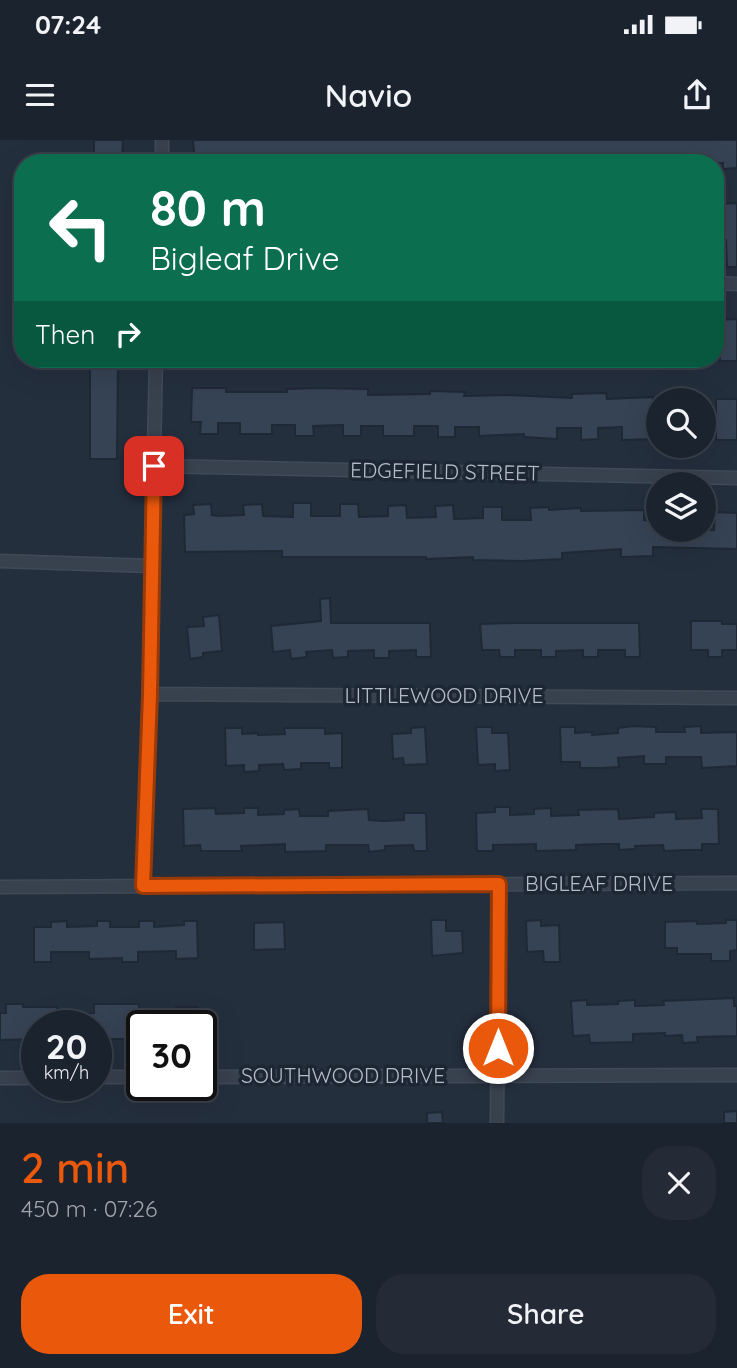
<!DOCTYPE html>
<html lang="en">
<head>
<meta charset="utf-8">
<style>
	:root { --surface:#1b232e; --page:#242b36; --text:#f1f3f6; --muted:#a0a4aa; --line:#39404a; --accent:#ea580c }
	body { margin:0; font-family:Quicksand,sans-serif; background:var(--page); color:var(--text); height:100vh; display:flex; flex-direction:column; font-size:26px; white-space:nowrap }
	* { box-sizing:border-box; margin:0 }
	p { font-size:23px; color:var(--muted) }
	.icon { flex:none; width:38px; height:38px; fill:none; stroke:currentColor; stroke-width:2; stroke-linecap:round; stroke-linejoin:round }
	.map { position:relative; height:983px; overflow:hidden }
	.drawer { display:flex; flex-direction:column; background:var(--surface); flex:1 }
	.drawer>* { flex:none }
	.guide { position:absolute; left:14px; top:14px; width:710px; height:214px; border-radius:28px; box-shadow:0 7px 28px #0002,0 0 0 2px var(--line); background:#0b6e4f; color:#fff; overflow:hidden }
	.fabs { position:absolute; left:646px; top:248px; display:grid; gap:14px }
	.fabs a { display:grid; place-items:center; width:70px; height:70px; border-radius:50%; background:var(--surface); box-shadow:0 7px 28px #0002,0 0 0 2px var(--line); font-size:35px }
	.speed { position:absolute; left:21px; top:870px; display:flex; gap:14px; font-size:35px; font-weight:700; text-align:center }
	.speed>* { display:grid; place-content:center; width:91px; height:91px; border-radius:50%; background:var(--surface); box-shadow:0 7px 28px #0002,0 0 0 2px var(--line); line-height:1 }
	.speed small { font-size:18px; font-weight:400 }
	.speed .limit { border:4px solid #111; border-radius:10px; background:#fff; color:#111 }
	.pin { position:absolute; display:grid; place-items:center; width:60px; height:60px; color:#fff; margin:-30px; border-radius:14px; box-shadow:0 4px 10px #0006 }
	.me { position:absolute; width:77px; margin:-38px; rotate:0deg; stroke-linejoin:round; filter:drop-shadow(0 0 5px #0008) }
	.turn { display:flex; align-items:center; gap:24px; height:147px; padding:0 21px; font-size:32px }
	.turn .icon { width:91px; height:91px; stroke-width:2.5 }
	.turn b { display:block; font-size:49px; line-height:60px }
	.then { display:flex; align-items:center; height:66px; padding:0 21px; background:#0003; gap:14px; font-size:26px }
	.round { display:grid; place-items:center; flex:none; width:74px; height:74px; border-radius:28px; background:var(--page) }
	.overview { display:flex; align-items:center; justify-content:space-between; height:119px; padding:0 21px }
	h1 { font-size:42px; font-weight:600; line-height:52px; color:var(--accent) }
	.action { display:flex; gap:14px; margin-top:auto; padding:14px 21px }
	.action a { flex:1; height:80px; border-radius:28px; background:var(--accent); color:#fff; font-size:28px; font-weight:600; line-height:80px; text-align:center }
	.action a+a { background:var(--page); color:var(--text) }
	.status { display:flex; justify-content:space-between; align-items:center; height:49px; padding:0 35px; background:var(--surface); direction:ltr }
	.status svg { height:19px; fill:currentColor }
	header { display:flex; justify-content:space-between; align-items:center; height:91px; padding:0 21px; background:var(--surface); font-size:32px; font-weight:600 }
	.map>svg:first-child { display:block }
	.building { fill:#364354; stroke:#1f2835; stroke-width:2 }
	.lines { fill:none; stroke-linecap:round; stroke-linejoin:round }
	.minor-casing { stroke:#414a57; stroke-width:15 }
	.minor { stroke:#38414e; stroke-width:12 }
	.route-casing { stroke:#983908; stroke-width:18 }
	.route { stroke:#ea580c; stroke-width:12 }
	.labels { text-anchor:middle; stroke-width:7; stroke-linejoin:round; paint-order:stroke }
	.street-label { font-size:21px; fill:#b4bcc9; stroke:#1d2633 }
</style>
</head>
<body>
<div class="status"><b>07:24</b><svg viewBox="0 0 49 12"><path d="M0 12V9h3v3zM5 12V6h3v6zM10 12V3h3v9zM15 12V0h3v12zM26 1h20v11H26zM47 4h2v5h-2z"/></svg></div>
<header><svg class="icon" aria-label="menu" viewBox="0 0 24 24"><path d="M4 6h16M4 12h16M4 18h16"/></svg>Navio<svg class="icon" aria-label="share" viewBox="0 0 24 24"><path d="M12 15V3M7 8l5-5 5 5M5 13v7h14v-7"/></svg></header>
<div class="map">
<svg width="737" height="983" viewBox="0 0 737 983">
	<rect width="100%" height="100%" fill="#242f3e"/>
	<!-- building -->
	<path class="building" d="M94,0H123L122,23H94Z
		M193,0H737V28L723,29V23H294L229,20V22L222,23H195Z
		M737,63V127H727L726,100H720L718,64Z
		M737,179V221H720L718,180Z
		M90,219H118L117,319H90Z
		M192,248H226V252H287V249L320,248L368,249V255L430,254V251L465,252L464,256L507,255L572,258V254L606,253L607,259L653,257L655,299L622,300V287L598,288V299L581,300V288H557V299L524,297V294L479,296V287H455V297H438V286H414V296H383V286H361V296H343V285L313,286L314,296H295V285H272V294H240V283H218V294H200L201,282H191Z
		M716,259H737V300H716Z
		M293,363H311V376H340V364H358L359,377L388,376V366L406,365L407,378L436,377L435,366L453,365L454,379L483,378V367H502V380H531L530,368L549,367V370L581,368V371L644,370V380L653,381V390H714L715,372L737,373V409L653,407V416L621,417V409L562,413V419L522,421L473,420V417L426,419V417H282V411L185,412L184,375L194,374L193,365L211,364L212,375L220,376L244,375L243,365L262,364L263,376L293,377Z
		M330,458L331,483H430L431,517H416V510L389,511V518H374V510L348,511V517L333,518L332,510L306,512L307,517L291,519L290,510L273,512L271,486L321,481L320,459Z
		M219,475L222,511L203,513V517L190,519L187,487L204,486L203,477Z
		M691,481H722V484H737V510H722V517H708V510H691Z
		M513,483H639L640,517H625V510H598V517H583V510L556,511V517H541V510H515V517H500L499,510H482L480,484Z
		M633,586L656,587V592H685L684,587L701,586V593L737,592V626L702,628L701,617H666V624H644V616L618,618L619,627L603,628H580V622H561L560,587H575V593L592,592V595L618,593V588Z
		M425,587L427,624L404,625L403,618L393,619L392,594L411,593V588Z
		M476,587H492V593H508L510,630L495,631V624L478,625Z
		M225,588H242V594L258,593V595L285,594L284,588H325V594L342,593V628H329V623H301V629L284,630L283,624L259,625V631L244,632V625L226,626Z
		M495,667H510V675L534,674V669L551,668V676L579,675L578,670L618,669L619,679L654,677V673L676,672V679L702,678L701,669H718L719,704H702V710H686L664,711L663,705L635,706V709L619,710V704H603L576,705V710L536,711V704L493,705V711H477L476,673L495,672Z
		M215,668L216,674L244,673V668H258V675L284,674V670L299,669L300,676H328V671L368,669L369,680L383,681L404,680V673H426L427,711H414L413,705L385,706V710L369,712L368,705H326V711L285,712V704L241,706L242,711H201L200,705L184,706L183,669Z
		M431,780H446V791H462L463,813L432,816Z
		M541,780V786L559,785L560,822H544L543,811L527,812L526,781Z
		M726,780H737V810L730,811V821H711V814H677V808H665V782L697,781V784L726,783Z
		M67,781V787L97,786V781H110V787H139V781H154V787L184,785V781H197L198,818L176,819V811L138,812V822H122V818L89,819V812H51V822H34V787H51V782Z
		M284,782L285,809L254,810V783Z
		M734,858V866H737V896L697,897L698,902L683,903L682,895L665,896V893L633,894V902L590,903L589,895L573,896L571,861L587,860V865L618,864V861L635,860V866L664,865L663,861Z
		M6,864H23V867H57V874L94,873V864H139V873L154,874H176V867H198V886H142V899H96V886H37V899L0,900V873H6Z
		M737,971V983H724V972Z
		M442,972L443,983H427V973Z"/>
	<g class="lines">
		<!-- minor casing -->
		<g class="minor-casing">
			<path id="minor" d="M162,23V0
				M716,143L737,144
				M154,326L737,338
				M0,421L151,426
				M150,554L737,558
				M143,746C150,570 152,395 156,219
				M0,747L737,743
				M96,937H142
				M201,937L737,935
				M0,938H37
				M497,983L499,744"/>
		</g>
		<!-- minor -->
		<use href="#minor" class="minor"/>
	</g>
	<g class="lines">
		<!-- route casing -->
		<g class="route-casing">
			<path id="route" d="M154,326L150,554L143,746L499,744L498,908"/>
		</g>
		<!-- route -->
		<use href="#route" class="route"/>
	</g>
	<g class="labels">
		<!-- street labels -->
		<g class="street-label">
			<text transform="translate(445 332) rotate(1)" y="7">EDGEFIELD STREET</text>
			<text x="444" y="563">LITTLEWOOD DRIVE</text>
			<text x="599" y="751">BIGLEAF DRIVE</text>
			<text x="343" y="943">SOUTHWOOD DRIVE</text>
		</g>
	</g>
</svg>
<div class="fabs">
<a><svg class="icon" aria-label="search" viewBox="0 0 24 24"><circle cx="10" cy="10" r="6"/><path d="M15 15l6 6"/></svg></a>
<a><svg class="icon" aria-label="layers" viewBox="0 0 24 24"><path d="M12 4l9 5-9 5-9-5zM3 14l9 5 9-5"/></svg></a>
</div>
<div class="speed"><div>20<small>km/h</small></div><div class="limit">30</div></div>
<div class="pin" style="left:154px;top:326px;background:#d93025"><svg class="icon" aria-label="arrive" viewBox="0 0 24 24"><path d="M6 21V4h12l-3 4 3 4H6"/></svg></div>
<svg class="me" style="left:498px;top:908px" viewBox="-20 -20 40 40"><circle r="17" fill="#ea580c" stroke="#fff" stroke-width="3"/><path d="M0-11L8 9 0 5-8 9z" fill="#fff"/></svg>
<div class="guide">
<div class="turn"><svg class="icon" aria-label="left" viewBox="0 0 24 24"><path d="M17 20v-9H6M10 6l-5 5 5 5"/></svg><div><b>80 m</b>Bigleaf Drive</div></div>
<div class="then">Then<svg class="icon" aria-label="right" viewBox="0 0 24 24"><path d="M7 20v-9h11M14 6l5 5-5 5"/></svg></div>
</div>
</div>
<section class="drawer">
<div class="overview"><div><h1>2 min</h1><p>450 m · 07:26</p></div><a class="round"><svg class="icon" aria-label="close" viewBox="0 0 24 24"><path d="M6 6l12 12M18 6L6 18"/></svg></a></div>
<div class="action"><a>Exit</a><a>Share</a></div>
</section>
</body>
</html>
